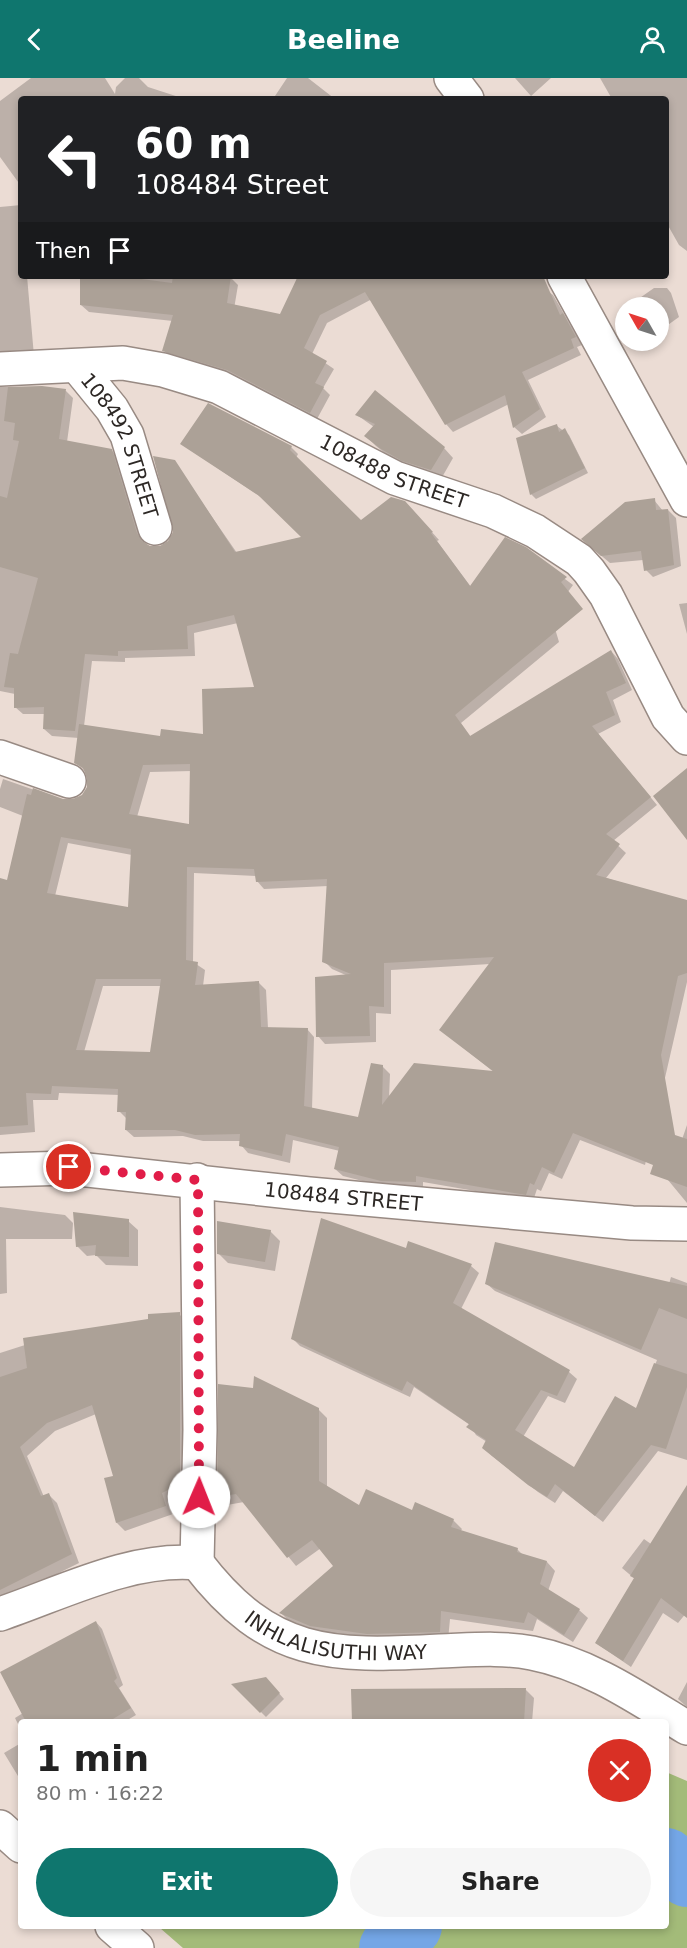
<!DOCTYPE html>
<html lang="en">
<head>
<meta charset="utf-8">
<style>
	:root { --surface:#fff; --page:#f6f6f6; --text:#222; --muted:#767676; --accent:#0f766e }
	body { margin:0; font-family:"DejaVu Sans",sans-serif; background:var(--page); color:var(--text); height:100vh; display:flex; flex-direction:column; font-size:22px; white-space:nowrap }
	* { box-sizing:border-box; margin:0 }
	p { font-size:20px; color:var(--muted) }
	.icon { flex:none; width:33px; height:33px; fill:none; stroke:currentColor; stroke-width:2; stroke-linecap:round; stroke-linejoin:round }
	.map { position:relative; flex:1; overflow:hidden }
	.details { position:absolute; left:18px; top:1641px; width:651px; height:210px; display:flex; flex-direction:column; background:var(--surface); border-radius:6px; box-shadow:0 3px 9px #0003 }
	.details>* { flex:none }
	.guide { position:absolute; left:18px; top:18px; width:651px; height:183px; border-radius:6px; box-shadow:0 3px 9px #0003; background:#202124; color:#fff; overflow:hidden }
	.needle { width:39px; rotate:309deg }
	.tools { position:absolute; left:615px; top:219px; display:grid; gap:12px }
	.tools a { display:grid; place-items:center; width:54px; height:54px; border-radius:50%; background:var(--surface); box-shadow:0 3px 9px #0003; font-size:30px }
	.pin { position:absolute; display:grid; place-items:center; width:51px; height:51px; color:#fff; margin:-26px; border:3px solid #fff; border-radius:50%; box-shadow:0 2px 6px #0007 }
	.me { position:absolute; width:66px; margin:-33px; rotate:1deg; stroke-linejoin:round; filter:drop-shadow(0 0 4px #0008) }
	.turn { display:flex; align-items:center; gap:21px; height:126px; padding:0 18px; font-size:27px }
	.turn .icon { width:78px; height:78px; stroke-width:2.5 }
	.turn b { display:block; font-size:42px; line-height:51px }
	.then { display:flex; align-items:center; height:57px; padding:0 18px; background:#0003; gap:12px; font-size:22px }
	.round { display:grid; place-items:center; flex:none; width:63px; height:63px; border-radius:32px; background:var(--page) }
	.summary { display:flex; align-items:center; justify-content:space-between; height:102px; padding:0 18px }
	h1 { font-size:36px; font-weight:700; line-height:45px }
	.action { display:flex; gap:12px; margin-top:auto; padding:12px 18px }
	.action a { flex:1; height:69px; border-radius:36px; background:var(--accent); color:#fff; font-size:24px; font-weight:700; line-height:69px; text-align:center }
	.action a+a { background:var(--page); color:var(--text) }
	header { display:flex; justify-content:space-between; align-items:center; height:78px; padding:0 18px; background:var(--accent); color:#fff; font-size:27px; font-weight:700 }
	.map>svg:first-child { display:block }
	.green { fill:#a3bb79 }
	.shadow { fill:#0003; fill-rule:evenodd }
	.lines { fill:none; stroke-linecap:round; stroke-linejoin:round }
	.river { stroke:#74a6e6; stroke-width:62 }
	.building { fill:#aca197; fill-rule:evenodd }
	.minor-casing { stroke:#988a83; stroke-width:36 }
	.minor { stroke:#fff; stroke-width:33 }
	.route { stroke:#e11d48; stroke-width:10; stroke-dasharray:0 18 }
	.labels { text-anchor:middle; stroke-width:6; stroke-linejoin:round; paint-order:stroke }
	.street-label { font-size:20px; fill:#2d2825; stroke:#fff }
</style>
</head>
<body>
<header><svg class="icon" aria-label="back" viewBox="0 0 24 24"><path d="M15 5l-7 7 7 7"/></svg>Beeline<svg class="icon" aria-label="person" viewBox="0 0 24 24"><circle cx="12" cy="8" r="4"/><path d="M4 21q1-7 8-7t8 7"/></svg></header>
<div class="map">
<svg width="687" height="1870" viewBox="0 0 687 1870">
	<rect width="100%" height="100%" fill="#ebdcd4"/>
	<!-- green -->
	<path class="green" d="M666,1694L687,1703V1870H183L160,1850L666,1848Z"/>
	<!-- shadow -->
	<path class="shadow" d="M31,0H105L115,16L116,9L125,0H139L148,9L185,21H145V18L140,21H21V108L0,79V23Z
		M287,0H308L335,21H273Z
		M515,0H551L531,18Z
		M600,0H687V173L679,167L666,144V21H612Z
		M21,127V198H27L34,278L0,282V129Z
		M82,198L230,199L238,207L234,231L281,238L301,198H526L553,217L582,267L577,269L581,277L528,302L546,339L522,356L514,349L509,326L453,354L446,346L372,221L327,245L312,276L334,291L323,310L330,317L317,341L236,299L171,280L164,272L173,243L89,234L81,227Z
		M654,210H667L671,215L679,239L658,254V230L627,229Z
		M0,309H42L66,313L73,320L67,364L111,372L119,380L144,464L150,470H160L169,464L175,454L174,384L237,475L303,459L268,424L182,366L291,369L298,376L296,380L361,444L413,433L439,462L437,463L471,509L525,471L573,507L551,537L559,564L461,645L471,659L611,573L618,581L632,612L613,622L621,644L598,656L657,727L613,763L626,775L606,800L687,824V904L645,1087L580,1062L562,1101L549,1095L541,1113L537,1111L533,1123L423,1104V1111L390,1110L343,1098L335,1091L340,1073L293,1062L290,1085L248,1075L241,1067V1063H203L183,1058L134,1059L126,1052L127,1041L119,1033L120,1017L59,1015L58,1022H33L35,1054L0,1057V802L8,803L23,738L0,729V711L3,701L63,722L73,723L83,718L88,709L86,694L76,684L79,660L52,658L44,651L45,636H23L15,629V616L0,613ZM238,545L256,611L205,657L161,660L84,648L92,583L125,584V580L195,578L194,555ZM192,693L191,747L137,739L150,694ZM68,765L132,777L130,831L55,818ZM194,795L256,798L257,803L264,811L328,808L324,883L332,891L348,898L318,958L325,966L376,964V935L391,936V892L490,886L441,952L495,995L389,1020L390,996L382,988L360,1041L312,1031L314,959L307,951L268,950L266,912L258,904L203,908L205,892L193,884ZM103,908H161L151,975L84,974Z
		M357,337L444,370L453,380L441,401L414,392L392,381L376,368L366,358L374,349Z
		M557,348L569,357L588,395L536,421L531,416Z
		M654,422L663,433L668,432L676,440L681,488L653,499L645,491L643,482L610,485L591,469Z
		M687,525V556L679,526Z
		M687,1047V1125L668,1102Z
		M0,1129L65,1137L73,1145L72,1161H6L7,1215L0,1216Z
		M128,1143L138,1152V1188L106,1187L96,1177L87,1178L77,1168Z
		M270,1153L280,1163L275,1193L228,1185L218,1175Z
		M409,1165L471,1188L479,1195L461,1231L569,1294L577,1301L565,1325L548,1318L523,1359L575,1391L637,1332L657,1282L495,1213L487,1206H669L671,1199L687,1205V1382L658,1373L603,1444L563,1413L555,1425L538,1414L491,1377L487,1364L476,1357L470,1347L414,1309L410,1319L300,1268L292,1260L407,1172Z
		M179,1236L187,1244V1414L169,1423L173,1436L125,1453L117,1445L106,1401L115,1399L96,1336L55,1353L27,1378L44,1419L49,1417L57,1425L79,1485L0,1524V1275L25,1267Z
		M318,1331L327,1340V1410L359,1429L413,1434L453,1442L462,1451L460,1454L517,1471L523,1477L547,1484L555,1493L548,1513L579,1532L588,1540L573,1564L537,1541L533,1553L450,1541L448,1562L319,1556L289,1543L281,1535L335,1488L321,1470L296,1488L244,1424L227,1427L219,1419Z
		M687,1410V1534L678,1545L663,1535L631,1589L596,1565L635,1501L622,1490L644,1461L651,1466Z
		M96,1544L102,1551L123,1607L119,1610L136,1637L124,1644H21V1652L15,1640L23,1635Z
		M687,1604V1629L678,1621Z
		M270,1605L284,1621L266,1639L234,1607Z
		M526,1612L534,1620L532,1644H353Z
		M21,1665V1703L4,1675Z"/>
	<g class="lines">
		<!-- river -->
		<path class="river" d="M666,1781L687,1798
			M390,1870L411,1848"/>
	</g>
	<!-- building -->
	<path class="building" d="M80,198H118L172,205L173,198H231L227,225L280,236L298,198H543L560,237L563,235L576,259L571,261L574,270L522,294L540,331L513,350L505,317L445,347L365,214L320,237L304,270L327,283L315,305L324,309L310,335L227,292L162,273L173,237L80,227Z
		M42,308L66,311L59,361L112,371L137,455L142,463L150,468H160L168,463L173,454L153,378L175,382L235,474L301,459L258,417L180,366L208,325L292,368L290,372L361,442L391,419L405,423L433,454L431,455L470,508L505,459L526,469L567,499L561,504L583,531L455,637L470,658L611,572L626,605L606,614L615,637L592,648L651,719L606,756L620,766L596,797L687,822V895L678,898L661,977L675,1057L687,1061V1109L650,1096L653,1087L573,1055L554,1095L542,1089L534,1107L530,1105L526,1117L416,1098V1104L381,1103L334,1091L339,1069L286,1056L282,1078L239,1068L240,1056L195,1057L175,1052H125L126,1034H117L118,1011L52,1008L51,1016L26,1015L28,1047L0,1049V800L7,802L27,716L31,717L33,710L63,721H73L82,717L87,709V700L83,690L74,685L79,646L160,658L161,651L203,656L202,611L254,609L234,537L187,548L188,571L118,573V578L85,576L75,653L43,651L44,629L14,630V610L4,609L10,575L18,576L38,500L0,489V418L7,420L19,363L13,362L15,345L4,343L8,309ZM190,686L189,746L129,736L143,687ZM61,759L131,771L128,829L47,815ZM187,789L254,791L256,804L327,801L322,884L351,896L315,899L316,959L370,958L369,928L384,929V885L494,879L439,952L493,993L414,985L382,1027L383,987L371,985L358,1039L304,1028L308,950L261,949L259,903L195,907L198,884L186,882ZM96,901H161L150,974L76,972Z
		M375,312L445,369L431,392L402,383L381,371L364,358L375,346L355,337Z
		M557,346L559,354L565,350L585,390L530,417L516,360Z
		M655,420L656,432L668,431L674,487L644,493L641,473L601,478L581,461L625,424Z
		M687,690V762L653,718Z
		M73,1134L129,1141V1179L95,1178L96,1167L76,1169Z
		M321,1140L406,1170L408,1163L472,1186L453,1225L570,1292L557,1318L541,1312L515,1352L574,1389L615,1318L636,1330L654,1285L687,1296V1309L666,1371L651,1367L595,1438L555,1406L547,1419L528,1407L482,1370L486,1362L466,1349L469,1346L407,1303L402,1313L291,1261Z
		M217,1143L271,1152L265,1184L217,1176Z
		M495,1164L687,1208V1241L659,1230L641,1272L485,1206Z
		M180,1234V1406L162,1415L166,1428L116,1445L104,1400L113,1398L92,1327L47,1345L20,1369L41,1418L49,1415L72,1476L0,1512V1299L27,1290L23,1260L148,1241V1236Z
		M254,1298L319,1330V1403L359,1427L366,1411L412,1432L415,1424L454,1441L451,1449L518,1470L517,1474L547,1483L540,1506L580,1531L564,1557L528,1534L524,1545L441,1533L440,1554L367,1556L310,1548L279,1535L333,1488L312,1462L287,1480L236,1416L217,1419L218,1306L253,1310Z
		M687,1407V1540L661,1520L623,1583L595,1565L634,1500L630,1498Z
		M96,1543L117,1600L114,1603L131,1630L108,1644H26L0,1594Z
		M266,1599L280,1615L260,1635L231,1606Z
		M526,1610L524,1644L476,1641V1644H352L351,1611Z"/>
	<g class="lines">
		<!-- minor casing -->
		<g class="minor-casing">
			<g id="minor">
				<path d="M451,0L467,21"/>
				<path d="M564,198L687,422"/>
				<path id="s1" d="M77,288L112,331L127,357L155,450"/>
				<path id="s2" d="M0,291L123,285L163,292L219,309L395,400L493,433L535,453L579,482L589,493L606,517L668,639L687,660"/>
				<path d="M0,679L69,703"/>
				<path id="s3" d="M0,1092L69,1090L309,1116L632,1145L687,1146"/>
				<path d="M197,1102L200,1352L197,1485"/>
				<path id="s4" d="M0,1536C62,1515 131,1479 197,1485C269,1579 330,1579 440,1573C471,1572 501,1569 532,1575C589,1586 638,1620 687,1650"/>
				<path d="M0,1749L21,1768"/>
				<path d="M112,1848L137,1870"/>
			</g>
		</g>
		<!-- minor -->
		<use href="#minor" class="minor"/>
	</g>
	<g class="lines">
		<!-- route -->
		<path class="route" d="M69,1089L198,1102L199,1419"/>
	</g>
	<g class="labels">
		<!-- street labels -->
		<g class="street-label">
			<text dy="7" stroke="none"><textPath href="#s1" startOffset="92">108492 STREET</textPath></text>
			<text dy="7" stroke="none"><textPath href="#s2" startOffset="417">108488 STREET</textPath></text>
			<text dy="7" stroke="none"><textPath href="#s3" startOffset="345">108484 STREET</textPath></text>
			<text dy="7" stroke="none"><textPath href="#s4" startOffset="372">INHLALISUTHI WAY</textPath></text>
		</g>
	</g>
</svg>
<div class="tools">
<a><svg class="needle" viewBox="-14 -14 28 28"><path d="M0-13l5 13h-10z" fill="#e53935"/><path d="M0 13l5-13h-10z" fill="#767676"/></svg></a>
</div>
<div class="pin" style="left:69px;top:1089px;background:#d93025"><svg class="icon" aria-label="arrive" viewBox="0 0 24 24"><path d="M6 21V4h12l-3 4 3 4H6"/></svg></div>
<svg class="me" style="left:199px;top:1419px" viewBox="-20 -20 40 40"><circle r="19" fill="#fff"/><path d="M0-13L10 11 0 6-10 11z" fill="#e11d48"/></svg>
<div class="guide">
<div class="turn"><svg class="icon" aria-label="left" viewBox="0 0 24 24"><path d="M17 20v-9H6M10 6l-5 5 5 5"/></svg><div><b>60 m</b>108484 Street</div></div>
<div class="then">Then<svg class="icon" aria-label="arrive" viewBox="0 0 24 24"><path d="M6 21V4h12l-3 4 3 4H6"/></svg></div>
</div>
<section class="details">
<div class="summary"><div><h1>1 min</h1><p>80 m · 16:22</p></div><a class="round" style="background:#d93025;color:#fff"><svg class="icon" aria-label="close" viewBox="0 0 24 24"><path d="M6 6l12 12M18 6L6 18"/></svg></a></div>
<div class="action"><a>Exit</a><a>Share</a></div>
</section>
</div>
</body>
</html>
